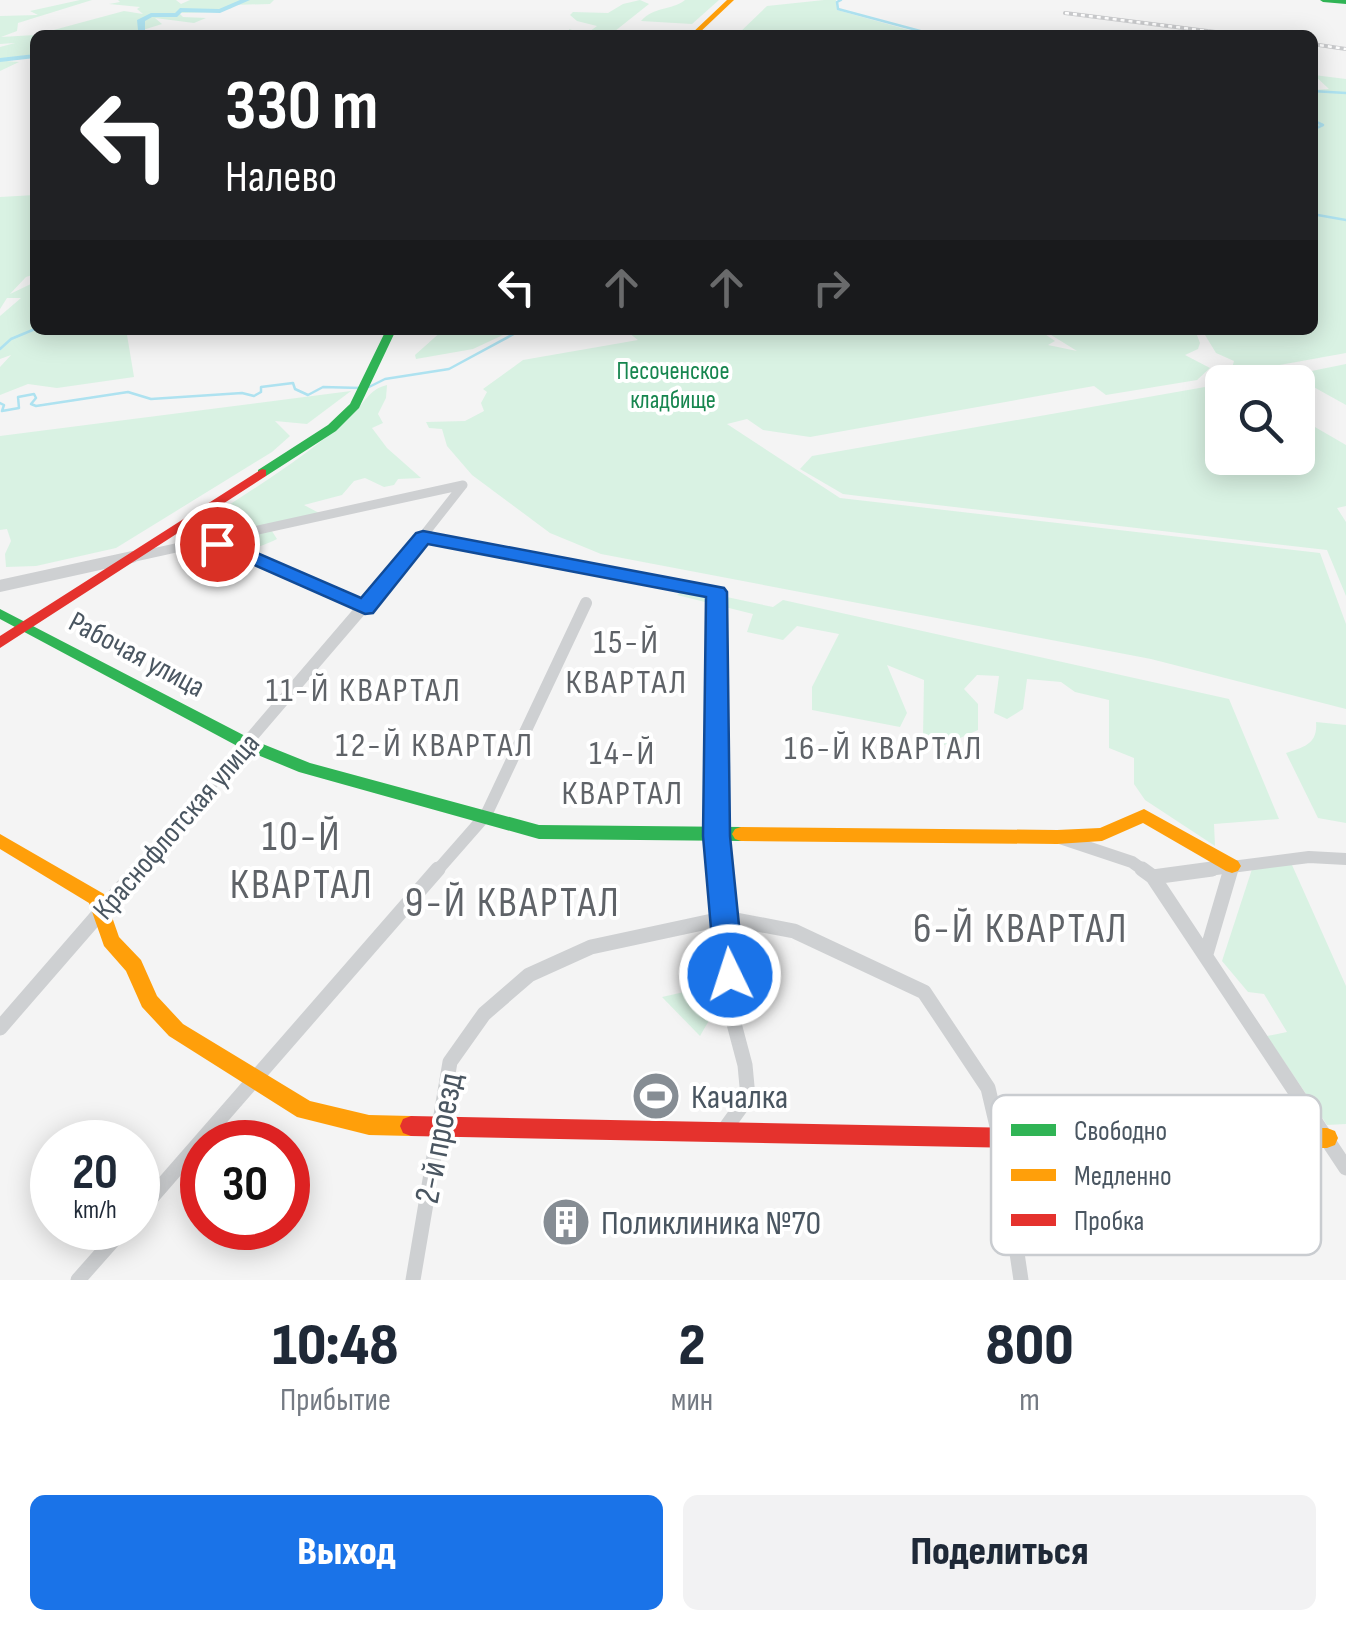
<!DOCTYPE html>
<html lang="ru">
<head>
<meta charset="utf-8">
<style>
	:root { --surface:#fff; --page:#f2f2f3; --text:#1f2937; --muted:#747a83; --accent:#1a73e8 }
	body { margin:0; font-family:"Sofia Sans Condensed",sans-serif; background:var(--page); color:var(--text); height:100vh; display:flex; flex-direction:column; font-size:38px; white-space:nowrap }
	* { box-sizing:border-box; margin:0 }
	p { font-size:32px; color:var(--muted) }
	.icon { flex:none; width:55px; height:55px; fill:none; stroke:currentColor; stroke-width:2; stroke-linecap:round; stroke-linejoin:round }
	.map { position:relative; height:1280px; overflow:hidden }
	.drawer { display:flex; flex-direction:column; background:var(--surface); flex:1 }
	.drawer>* { flex:none }
	.hud { position:absolute; left:30px; top:30px; width:1288px; height:305px; border-radius:15px; box-shadow:0 5px 25px #0003; background:#202124; color:#fff; overflow:hidden }
	.fabs { position:absolute; left:1205px; top:365px; display:grid; gap:20px }
	.fabs a { display:grid; place-items:center; width:110px; height:110px; border-radius:15px; background:var(--surface); box-shadow:0 5px 25px #0003; font-size:50px }
	.speed { position:absolute; left:30px; top:1120px; display:flex; gap:20px; font-size:50px; font-weight:700; text-align:center }
	.speed>* { display:grid; place-content:center; width:130px; height:130px; border-radius:50%; background:var(--surface); box-shadow:0 5px 25px #0003; line-height:1 }
	.speed small { font-size:25px; font-weight:400 }
	.speed .limit { border:15px solid #d22; background:#fff; color:#111 }
	.pin { position:absolute; display:grid; place-items:center; width:85px; height:85px; color:#fff; margin:-42px; border:5px solid #fff; border-radius:50%; box-shadow:0 2px 10px #0007 }
	.me { position:absolute; width:110px; margin:-55px; rotate:356deg; stroke-linejoin:round; filter:drop-shadow(0 0 8px #0008) }
	.turn { display:flex; align-items:center; gap:35px; height:210px; padding:0 30px; font-size:45px }
	.turn .icon { width:130px; height:130px; stroke-width:2.5 }
	.turn b { display:block; font-size:70px; line-height:85px }
	.lanes { display:flex; align-items:center; height:95px; padding:0 30px; background:#0003; justify-content:center; gap:50px; direction:ltr }
	.lanes .off { opacity:.35 }
	.eta { display:flex; justify-content:space-evenly; align-items:center; height:170px; text-align:center }
	.eta b { font-size:60px; font-weight:800; line-height:70px }
	.primary-button { display:flex; gap:20px; margin-top:auto; padding:20px 30px }
	.primary-button a { flex:1; height:115px; border-radius:15px; background:var(--accent); color:#fff; font-size:40px; font-weight:800; line-height:115px; text-align:center }
	.primary-button a+a { background:var(--page); color:var(--text) }
	.map>svg:first-child { display:block }
	.green { fill:#d9f2e3 }
	.lines { fill:none; stroke-linecap:round; stroke-linejoin:round }
	.stream { stroke:#aee2f0; stroke-width:2.5 }
	.river { fill:#aee2f0; fill-rule:evenodd }
	.street-far2 { stroke:#ced0d2; stroke-width:9 }
	.street-far1 { stroke:#ced0d2; stroke-width:12 }
	.street { stroke:#ced0d2; stroke-width:15 }
	.fast { fill:#30b455; fill-rule:evenodd }
	.slow { fill:#ff9f0a; fill-rule:evenodd }
	.jam { fill:#e5322d; fill-rule:evenodd }
	.rail-casing { stroke:#c9cacc; stroke-width:4 }
	.rail { stroke:#fff; stroke-width:2.5; stroke-dasharray:4; stroke-linecap:butt }
	.route { fill:#1a73e8; stroke:#114b97; stroke-width:2.5 }
	.labels { text-anchor:middle; stroke-width:8; stroke-linejoin:round; paint-order:stroke }
	.far-park-label { font-size:25px; fill:#17864f; stroke:#fff }
	.street-label { font-size:30px; fill:#4a5661; stroke:#fff }
	.quarter-label { font-size:35px; letter-spacing:2.5px; fill:#5f6368; stroke:#fff }
	.near-poi-label { font-size:35px; fill:#4a5661; stroke:#fff; text-anchor:start }
	.near-street-label { font-size:35px; fill:#4a5661; stroke:#fff }
	.near-quarter-label { font-size:42px; letter-spacing:2.5px; fill:#5f6368; stroke:#fff }
	.key { fill:#fff; stroke:#c9ccd0; stroke-width:2.5 }
	.key-label { font-size:28px; fill:#4a5661 }
</style>
</head>
<body>
<div class="map">
<svg width="1346" height="1280" viewBox="0 0 1346 1280">
	<rect width="100%" height="100%" fill="#f4f4f4"/>
	<!-- green -->
	<path class="green" d="M80,0H92L18,23L17,31L1,37L35,35V54L7,58L6,61L19,62L0,71V47L15,43L0,44V16L38,15L30,11Z
		M118,0H176L181,4L190,0H274L270,4L230,5L232,8L217,12L179,13L183,17L206,18L194,23L155,18L162,24L127,35H35L124,11L143,14L137,9L140,7L109,4L120,2Z
		M640,0L649,4L610,35H558L559,31L570,33L569,29L586,34L597,26L577,21L570,15L573,12L608,13L623,4Z
		M685,0H719L692,24L641,21C654,6 671,11 685,0Z
		M824,0H836L837,10L927,35H737L767,6Z
		M1314,75L1346,79V353L1236,373L1232,368L1234,361L1216,353L1202,330H1312L1313,90L1329,89Z
		M35,195V274L26,277L10,294L35,282V330H138L127,335L134,377L57,388L28,384L0,395V367L11,355L0,359V316L21,298H7L0,309V197Z
		M443,330H514L473,349L416,359L415,355Z
		M625,330H1039L1055,341L1048,345L1077,351L1043,330H1195L1200,343L1198,349L1185,355L1210,368L1197,380L1106,395L1094,386L810,437L763,430L747,419L727,424L840,498L1320,553L1346,624V709L1151,659L601,554L550,533L472,475L447,446L442,429L429,428L426,422L465,421L484,411L481,403L487,392L483,389L523,360L638,340Z
		M1346,364V405L1292,375Z
		M1222,384V458H1298V400L1305,405L1308,423L1346,445V506L1337,508L1346,522V596L1327,550L859,496L843,494L800,469L812,456Z
		M387,385L386,398L378,414L383,423L372,428L387,448L421,478L398,479L394,485L384,487L365,478L354,481L342,495L304,505L319,513L270,528L277,539C235,560 240,538 204,535C196,534 186,537 178,538C236,499 300,463 352,415C364,404 369,389 387,385Z
		M351,391L307,424L275,421L290,436L272,452L116,548L36,566L6,567L5,554L11,541L7,529L0,530V436Z
		M685,588L773,607L783,600L1229,699L1279,819L1214,824L1215,846L1145,800L1134,784V758L1109,748V700L1075,692L1061,682L1027,679L1023,709L1007,719L994,713L999,676L977,675L964,689L978,704V730L940,747L923,737L924,680L887,665L907,713L900,727L812,710V687L839,634L797,626L783,640L747,632L753,614L677,595Z
		M1316,722L1346,725V823L1318,818L1286,753C1304,747 1318,744 1316,722Z
		M1292,865L1346,986V1124L1327,1125L1267,1036L1287,1032L1264,994L1248,992L1222,961L1253,866Z
		M706,987L718,1005L700,1036L662,997Z"/>
	<g class="lines">
		<!-- stream -->
		<path class="stream" d="M841,0L837,2L838,9L935,35
			M1312,91L1346,93
			M1312,120L1323,125L1312,130
			M1312,214L1346,220
			M0,349L11,339L35,329
			M369,387L385,379L449,369L521,330
			M0,403L4,405L2,411L19,408L18,397L34,394L36,398L31,404L36,406L128,392L151,399L242,393L254,396L261,392V387L293,383L295,389L308,395L323,387L361,388"/>
		<!-- river -->
		<path class="river" d="M240,0H250L220,13L182,12L177,17H152L145,21V33L127,35L138,30L137,20L151,13H175L180,8L219,9Z
			M35,54V58L0,62V58Z"/>
		<!-- street-far2 -->
		<path class="street-far2" d="M423,537L541,560
			M207,539L254,560
			M121,560L463,485
			M404,560L463,485"/>
		<!-- street-far1 -->
		<path class="street-far1" d="M249,557L365,608
			M528,557L716,593L720,872
			M0,586L132,557
			M1060,838L1132,862L1146,872
			M136,872L406,557
			M436,872L486,815L586,603
			M1193,872L1309,857L1346,859
			M1230,872L1232,866"/>
		<!-- street -->
		<path class="street" d="M720,869L732,1016L745,1065L748,1097L722,1133
			M1142,869L1153,877L1346,1168
			M1153,877L1212,869
			M1206,954L1231,869
			M0,1028L138,869
			M138,1213L438,869
			M78,1280L124,1228
			M413,1280L450,1062L484,1014L529,975L591,947L726,918L794,931L924,992L988,1088L1000,1139L1021,1280"/>
		<!-- fast -->
		<path class="fast" d="M1320,0H1346V4L1323,2Z
			M386,330H396L359,408L336,431L266,476H258V470L328,425L350,404Z
			M0,609L253,740L310,763L539,825L741,827L747,829L750,834L747,839L741,841L539,839L299,772L241,748L0,619Z"/>
		<!-- slow -->
		<path class="slow" d="M727,0H734L697,35H690Z
			M1144,809L1238,861L1241,866L1238,871L1232,873L1226,871L1143,823L1102,841L1057,844L741,841L735,839L732,834L735,829L741,827L1057,830L1100,828Z
			M0,834L104,894L119,937L141,960L157,996L183,1024L310,1101L369,1115L411,1116L419,1119L422,1126L419,1133L411,1136L369,1135L297,1117L169,1036L142,1007L126,971L104,946L89,903L0,849Z
			M1327,1128L1335,1131L1338,1138L1335,1145L1327,1148L1070,1149L1062,1146L1059,1139L1062,1132L1070,1129Z"/>
		<!-- jam -->
		<path class="jam" d="M262,469L266,470V476L0,648V636Z
			M411,1116L1070,1129L1078,1132L1081,1139L1078,1146L1070,1149L411,1136L403,1133L400,1126L403,1119Z"/>
		<!-- rail casing -->
		<g class="rail-casing">
			<path id="rail" d="M1065,13L1239,35
				M1312,44L1346,49"/>
		</g>
		<!-- rail -->
		<use href="#rail" class="rail"/>
	</g>
	<!-- route -->
	<path class="route" d="M423,531L724,588L727,592L730,836L744,975L740,984L730,987L719,984L715,975L703,836L706,597L428,544L373,613L365,614L207,544L210,539H225L361,598L416,533Z"/>
	<!-- icons -->
	<defs>
		<g id="stadium-disc" transform="scale(2.5)"><circle r="9.5" fill="#868d94" stroke="#fff"/><path d="M0-5a6.5 5 0 1 0 0 10a6.5 5 0 1 0 0-10ZM-3.5-1.8h7v3.6h-7Z" fill="#fff"/></g>
		<g id="building-disc" transform="scale(2.5)"><circle r="9.5" fill="#868d94" stroke="#fff"/><path d="M-4-6H4V6H1V3H-1V6H-4ZM-2.5-4.3h1.7v1.8h-1.7ZM.8-4.3h1.7v1.8H.8ZM-2.5-1h1.7V.8h-1.7ZM.8-1h1.7V.8H.8Z" fill="#fff"/></g>
	</defs>
	<g fill-rule="evenodd">
		<use href="#stadium-disc" x="656" y="1096"/>
		<use href="#building-disc" x="566" y="1222"/>
	</g>
	<g class="labels">
		<!-- far-park labels -->
		<g class="far-park-label">
			<text x="673" y="379">Песоченское<tspan x="673" dy="29">кладбище</tspan></text>
		</g>
		<!-- street labels -->
		<g class="street-label">
			<text transform="translate(137 654) rotate(28)" y="10">Рабочая улица</text>
			<text transform="translate(176 826) rotate(-49)" y="10">Краснофлотская улица</text>
		</g>
		<!-- quarter labels -->
		<g class="quarter-label">
			<text x="627" y="653">15-Й<tspan x="627" dy="40">КВАРТАЛ</tspan></text>
			<text x="364" y="701">11-Й КВАРТАЛ</text>
			<text x="435" y="756">12-Й КВАРТАЛ</text>
			<text x="884" y="759">16-Й КВАРТАЛ</text>
			<text x="623" y="764">14-Й<tspan x="623" dy="40">КВАРТАЛ</tspan></text>
		</g>
		<!-- near-poi labels -->
		<g class="near-poi-label">
			<text x="691" y="1108">Качалка</text>
			<text x="601" y="1234">Поликлиника №70</text>
		</g>
		<!-- near-street labels -->
		<g class="near-street-label">
			<text transform="translate(438 1138) rotate(-79)" y="12">2-й проезд</text>
		</g>
		<!-- near-quarter labels -->
		<g class="near-quarter-label">
			<text x="302" y="850">10-Й<tspan x="302" dy="48">КВАРТАЛ</tspan></text>
			<text x="513" y="916">9-Й КВАРТАЛ</text>
			<text x="1021" y="942">6-Й КВАРТАЛ</text>
		</g>
	</g>
	<!-- legend -->
	<rect x="991" y="1095" width="330" height="160" rx="15" class="key"/>
	<rect x="1011" y="1124" width="45" height="12" fill="#30b455"/>
	<rect x="1011" y="1169" width="45" height="12" fill="#ff9f0a"/>
	<rect x="1011" y="1214" width="45" height="12" fill="#e5322d"/>
	<g class="key-label">
		<text x="1074" y="1140">Свободно</text>
		<text x="1074" y="1185">Медленно</text>
		<text x="1074" y="1230">Пробка</text>
	</g>
</svg>
<div class="fabs">
<a><svg class="icon" aria-label="search" viewBox="0 0 24 24"><circle cx="10" cy="10" r="6"/><path d="M15 15l6 6"/></svg></a>
</div>
<div class="speed"><div>20<small>km/h</small></div><div class="limit">30</div></div>
<div class="pin" style="left:217px;top:544px;background:#d93025"><svg class="icon" aria-label="arrive" viewBox="0 0 24 24"><path d="M6 21V4h12l-3 4 3 4H6"/></svg></div>
<svg class="me" style="left:730px;top:975px" viewBox="-20 -20 40 40"><circle r="17" fill="#1a73e8" stroke="#fff" stroke-width="3"/><path d="M0-11L8 9 0 5-8 9z" fill="#fff"/></svg>
<div class="hud">
<div class="turn"><svg class="icon" aria-label="left" viewBox="0 0 24 24"><path d="M17 20v-9H6M10 6l-5 5 5 5"/></svg><div><b>330 m</b>Налево</div></div>
<div class="lanes"><svg class="icon" aria-label="left" viewBox="0 0 24 24"><path d="M17 20v-9H6M10 6l-5 5 5 5"/></svg><svg class="icon off" aria-label="ahead" viewBox="0 0 24 24"><path d="M12 20V5M6 11l6-6 6 6"/></svg><svg class="icon off" aria-label="ahead" viewBox="0 0 24 24"><path d="M12 20V5M6 11l6-6 6 6"/></svg><svg class="icon off" aria-label="right" viewBox="0 0 24 24"><path d="M7 20v-9h11M14 6l5 5-5 5"/></svg></div>
</div>
</div>
<section class="drawer">
<div class="eta">
<div><b>10:48</b><p>Прибытие</p></div>
<div><b>2</b><p>мин</p></div>
<div><b>800</b><p>m</p></div>
</div>
<div class="primary-button"><a>Выход</a><a>Поделиться</a></div>
</section>
</body>
</html>
